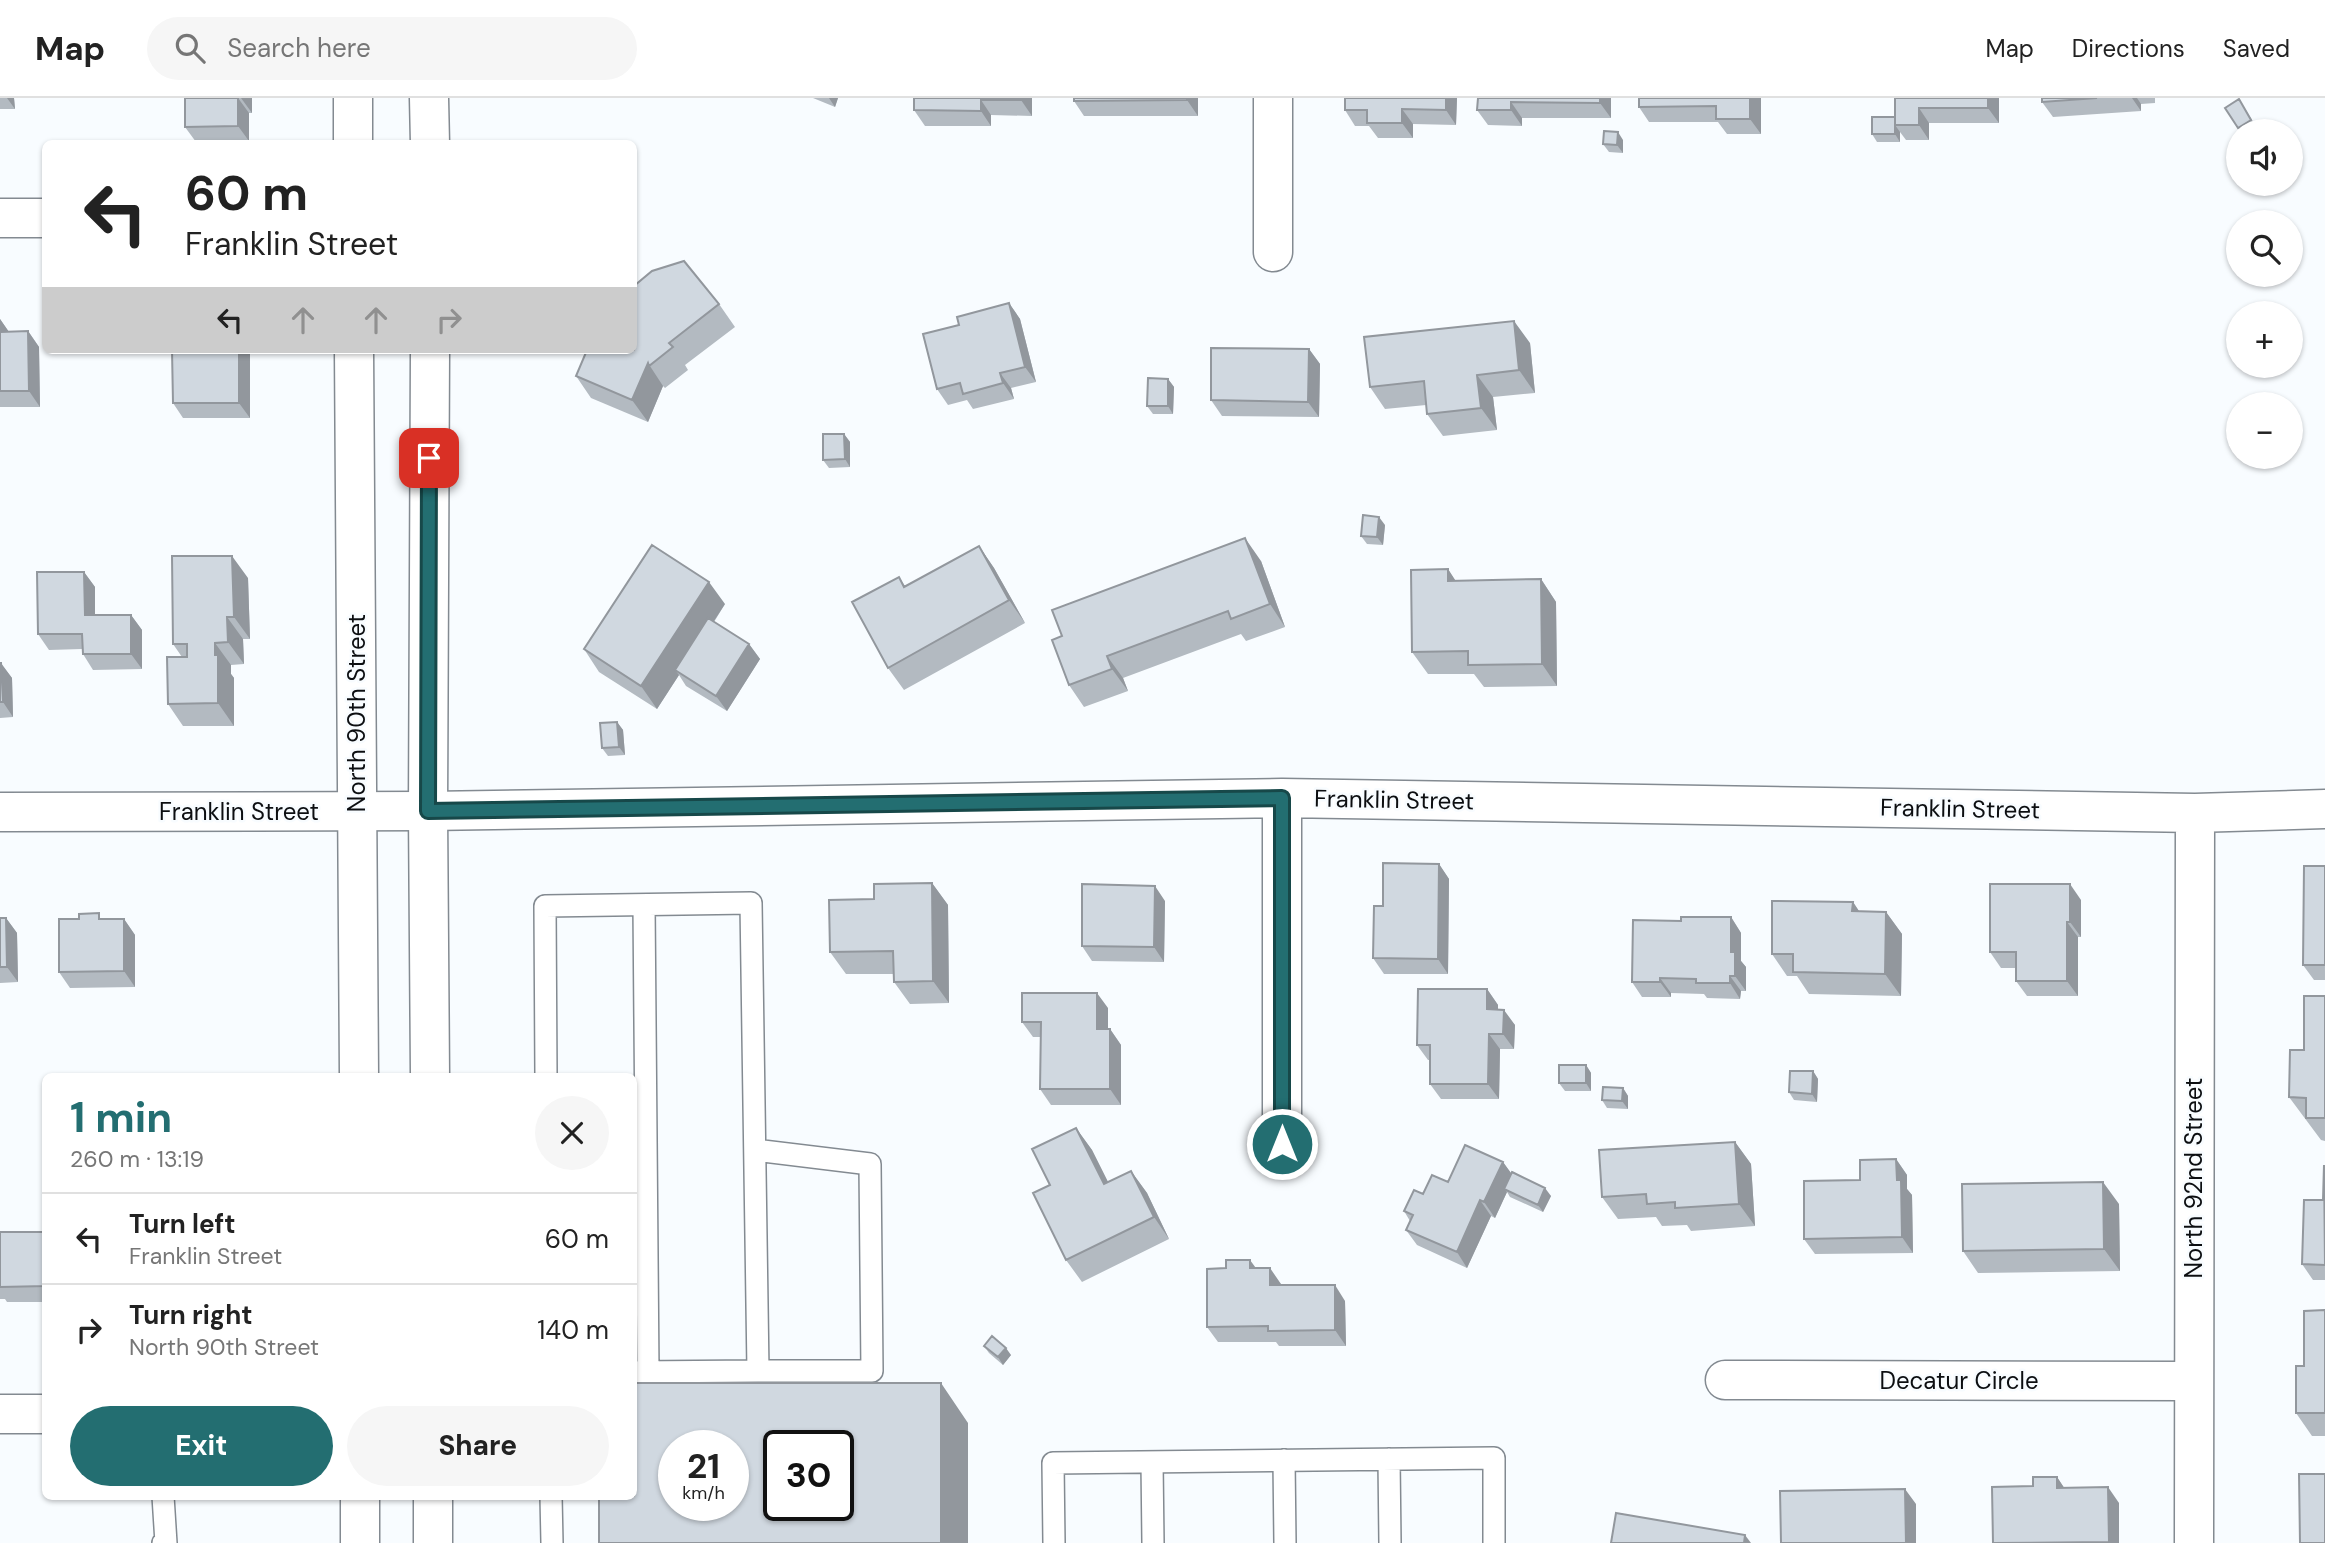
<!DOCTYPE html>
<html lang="en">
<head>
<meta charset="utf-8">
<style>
	:root { --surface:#fff; --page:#f6f6f6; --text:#222; --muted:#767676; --line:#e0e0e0; --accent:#236e71 }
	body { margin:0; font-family:"DM Sans",sans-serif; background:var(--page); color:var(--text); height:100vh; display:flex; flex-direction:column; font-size:26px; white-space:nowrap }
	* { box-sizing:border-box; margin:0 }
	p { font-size:23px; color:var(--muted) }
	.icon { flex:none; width:38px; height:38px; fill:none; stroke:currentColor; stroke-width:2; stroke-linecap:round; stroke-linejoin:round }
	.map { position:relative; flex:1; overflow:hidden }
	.side { position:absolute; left:42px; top:975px; width:595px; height:427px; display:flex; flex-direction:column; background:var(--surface); border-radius:10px; box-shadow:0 2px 5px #0004 }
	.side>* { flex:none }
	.top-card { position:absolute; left:42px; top:42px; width:595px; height:214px; border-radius:10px; box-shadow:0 2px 5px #0004; background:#fff; color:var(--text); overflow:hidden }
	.fabs { position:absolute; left:2226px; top:21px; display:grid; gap:14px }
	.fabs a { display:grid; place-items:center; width:77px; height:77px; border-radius:50%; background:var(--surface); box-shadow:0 2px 5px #0004; font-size:35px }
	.speed { position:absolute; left:658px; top:1332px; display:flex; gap:14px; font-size:35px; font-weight:700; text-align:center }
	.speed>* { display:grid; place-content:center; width:91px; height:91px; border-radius:50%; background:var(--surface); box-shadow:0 2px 5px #0004; line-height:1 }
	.speed small { font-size:18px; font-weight:400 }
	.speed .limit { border:4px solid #111; border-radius:10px; background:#fff; color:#111 }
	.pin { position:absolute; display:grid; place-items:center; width:60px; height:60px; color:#fff; margin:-30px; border-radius:14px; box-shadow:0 4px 10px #0006 }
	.me { position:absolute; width:77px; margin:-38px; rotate:0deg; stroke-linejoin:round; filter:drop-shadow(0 0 5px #0008) }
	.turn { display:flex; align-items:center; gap:24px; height:147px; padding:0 28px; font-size:32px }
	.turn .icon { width:91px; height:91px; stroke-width:2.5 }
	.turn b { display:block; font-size:49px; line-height:60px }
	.lanes { display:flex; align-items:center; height:66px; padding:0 28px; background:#0003; justify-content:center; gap:35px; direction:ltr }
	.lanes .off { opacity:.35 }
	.round { display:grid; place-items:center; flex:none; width:74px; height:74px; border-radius:37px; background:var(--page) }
	.overview { display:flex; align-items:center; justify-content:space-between; height:119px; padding:0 28px }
	h1 { font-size:42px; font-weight:700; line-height:52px; color:var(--accent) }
	.action { display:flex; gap:14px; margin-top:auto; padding:14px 28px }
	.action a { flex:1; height:80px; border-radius:42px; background:var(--accent); color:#fff; font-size:28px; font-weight:700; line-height:80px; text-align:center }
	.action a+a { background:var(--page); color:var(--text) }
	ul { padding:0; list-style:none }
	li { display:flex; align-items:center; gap:21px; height:91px; padding:0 28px; border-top:2px solid var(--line) }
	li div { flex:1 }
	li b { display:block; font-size:26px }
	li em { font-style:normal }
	header { display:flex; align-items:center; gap:42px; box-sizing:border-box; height:98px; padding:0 35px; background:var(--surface); border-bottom:2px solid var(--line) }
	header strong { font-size:33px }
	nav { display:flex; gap:38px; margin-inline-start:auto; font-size:24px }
	.search { width:490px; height:63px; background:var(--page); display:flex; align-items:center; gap:18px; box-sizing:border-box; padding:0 24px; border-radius:38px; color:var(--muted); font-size:26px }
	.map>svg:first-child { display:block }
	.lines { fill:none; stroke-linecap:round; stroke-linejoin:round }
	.service-casing { stroke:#838a91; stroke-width:24 }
	.minor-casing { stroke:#838a91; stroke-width:41 }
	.primary-casing { stroke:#838a91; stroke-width:41 }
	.service { stroke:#fff; stroke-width:21 }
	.minor { stroke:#fff; stroke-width:38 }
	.primary { stroke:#fff; stroke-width:38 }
	.wall { fill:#b3bac1 }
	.shaded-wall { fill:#92979d }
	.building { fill:#d0d8e0; stroke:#92979d; stroke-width:2; fill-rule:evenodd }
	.route-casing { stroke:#174849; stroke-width:18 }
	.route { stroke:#236e71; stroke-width:12 }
	.labels { text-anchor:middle; stroke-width:5; stroke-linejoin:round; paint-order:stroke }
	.street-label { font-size:24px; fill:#0c0e11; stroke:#f8fcff }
</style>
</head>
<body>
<header>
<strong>Map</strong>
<div class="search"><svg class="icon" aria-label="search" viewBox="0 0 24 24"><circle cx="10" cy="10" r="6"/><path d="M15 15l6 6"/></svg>Search here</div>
<nav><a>Map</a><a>Directions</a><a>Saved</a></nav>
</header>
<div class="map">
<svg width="2325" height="1445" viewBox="0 0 2325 1445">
	<rect width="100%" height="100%" fill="#f8fcff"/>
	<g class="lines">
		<!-- service casing -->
		<g class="service-casing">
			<path id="service" d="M644,807L648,1274
				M546,978L545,808L751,805L758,1273L634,1274
				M755,1052L870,1066L872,1273H758
				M1389,1361L1390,1445
				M1284,1362L1285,1445
				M1152,1364L1153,1445
				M551,1398L552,1445
				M163,1445H166L163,1398
				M1054,1445L1053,1365L1494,1360V1445"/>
		</g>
		<!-- minor casing -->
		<g class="minor-casing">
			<path id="minor" d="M1273,0V154
				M0,120H46
				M1282,700V1046
				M0,714L428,713L1282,700L2195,715L2325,711
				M1725,1282L2194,1283
				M0,1316H46
				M2194,1445L2195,715"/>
		</g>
		<!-- primary casing -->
		<g class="primary-casing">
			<path id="primary" d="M353,0V46
				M429,0L430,46
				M354,252L359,978
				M430,252L428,713L430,978
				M360,1398V1445
				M433,1398V1445"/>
		</g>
		<!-- service -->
		<use href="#service" class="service"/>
		<!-- minor -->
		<use href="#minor" class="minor"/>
		<!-- primary -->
		<use href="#primary" class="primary"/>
	</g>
	<!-- wall -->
	<path class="wall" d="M0,0H14L15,11H0Z
		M185,0H252V15H249V43L196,44L185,29Z
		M813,0H838L835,9Z
		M914,0H1032V18L991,17V28H925L914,12Z
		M1198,0V18H1084L1074,3Z
		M1457,0L1456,27L1413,26V40H1378L1369,28H1355L1345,12Z
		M1478,0H1611V20H1522V28L1488,27L1477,12Z
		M1639,0H1761V36H1727L1718,24H1649L1639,9Z
		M1895,0H1999V25H1929V42H1906L1900,34V44H1877L1872,36L1895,19Z
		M2042,0H2155V5L2141,6V13L2053,19L2042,4Z
		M2244,9L2257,30L2251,33H2240L2225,10Z
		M1623,42V55L1609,54L1603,46Z
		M1009,205L1020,221L1036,284L1011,290L1014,301L973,311L967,302L948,307L937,291L959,227Z
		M719,206L735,229L685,267L688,272L665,290L663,288L648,324L591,300L576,278Z
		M0,221L9,234L28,233L39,249L40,309H0Z
		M1530,245L1535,295L1493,299L1497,332L1443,338L1427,316L1426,307L1385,311L1370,289Z
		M1309,251L1320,266L1319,319L1222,318L1211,302Z
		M172,252H250V320H183L173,305Z
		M1168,281L1174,289L1173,316H1153L1147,308Z
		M844,336L850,344V369L829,370L823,362Z
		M1385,427L1383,447L1367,446L1361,438Z
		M979,448L994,470L1025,525L904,592L888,570L899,479L905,488Z
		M1261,463L1285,529L1246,543L1241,536L1123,580L1128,593L1084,609L1069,587L1052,542Z
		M1448,471L1455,483L1541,481L1556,504L1557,588L1484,589L1474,576H1428L1412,554Z
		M84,474L95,489V517H131L142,532V571L93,572L83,556L82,551L49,552L38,536Z
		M248,480L250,541H243L244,566L231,567V576L234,580V628H183L168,606L182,559L173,546Z
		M725,506L714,524L749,546L760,561L727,613L686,588L679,577L657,611L599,574L584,551Z
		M0,565L12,580L13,619L0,620Z
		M617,624L623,632L625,657L608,658L602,650Z
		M1439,766L1449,781L1448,876H1384L1373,860L1383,808Z
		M2325,768V882H2314L2303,867Z
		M932,785L948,807L949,905L910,906L894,884V876H846L830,854L874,801Z
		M2081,802V839H2078V898H2027L2016,883V870H2001L1990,854Z
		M1165,803L1164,864L1092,863L1082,848Z
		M1853,804L1859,813L1886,814L1902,836L1901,898L1809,896L1797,878H1787L1772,856Z
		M1731,819L1741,835V863L1746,869V893H1741L1740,901L1707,900L1704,896L1671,895V899H1642L1632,884L1681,823Z
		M0,820H6L17,835L18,884L0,885Z
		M103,821H124L135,837V889L70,890L59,874Z
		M1487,891L1498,907V911L1515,927L1514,951H1500L1499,1001H1441L1430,986V962H1428L1417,947Z
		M2325,898V1043L2321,1042L2289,999L2304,952Z
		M1108,910V931H1110L1121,947V1007H1051L1040,991L1041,939H1033L1022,924Z
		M1586,967L1591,975V993H1565L1559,985Z
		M1813,973L1818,981L1817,1004L1794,1002L1789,994Z
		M1623,990L1628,998V1011L1607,1010L1602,1002Z
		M1076,1030L1092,1052L1108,1084L1131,1073L1147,1095L1169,1141L1082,1184L1066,1162L1050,1087Z
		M1735,1044L1751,1066L1755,1128L1691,1133L1687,1127L1662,1128L1656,1119L1618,1121L1602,1099Z
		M1896,1061L1907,1077V1091L1912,1097L1913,1155L1815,1156L1804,1141L1860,1082Z
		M1503,1064L1511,1076L1551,1098L1543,1114L1510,1099L1507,1094L1495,1120L1491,1118L1467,1170L1417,1147L1406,1132L1410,1123L1404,1113L1423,1096L1448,1084Z
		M2325,1067V1182H2313L2302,1166L2323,1102Z
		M2119,1106L2120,1173L1978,1175L1963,1153Z
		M0,1134H46V1204H7L5,1201H0Z
		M1256,1170L1281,1186V1187L1345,1203L1346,1248H1279L1276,1244H1218L1207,1229Z
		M2325,1212V1338H2312L2296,1315L2304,1268Z
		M984,1248L1011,1257L1003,1267L989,1255Z
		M2057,1379L2064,1390L2119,1405V1445H1993L2033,1388Z"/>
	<!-- shaded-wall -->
	<path class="shaded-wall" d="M7,0H14L15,11Z
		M238,0L249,15V43L238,28Z
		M241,0H252V15Z
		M829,0H838L835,9Z
		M1021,0H1032V18L1021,2Z
		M1187,0H1198V18L1187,2Z
		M1446,0H1457L1456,27L1446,12Z
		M1600,0H1611V20L1600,5Z
		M1750,0H1761V36L1750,21Z
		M1988,0H1999V25L1988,10Z
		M2132,0H2137L2141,6V13Z
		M981,2L991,17V28L981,13Z
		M1511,4L1522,20V28L1511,12Z
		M1919,10L1929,25V42L1919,27Z
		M1402,11L1413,26V40L1402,25Z
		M1895,27L1900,34V44L1895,36Z
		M1618,34L1623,42V55L1617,47Z
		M1009,205L1020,221L1036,284L1025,269Z
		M0,221L9,234L0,235Z
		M1514,223L1530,245L1535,295L1519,272Z
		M28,233L39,249L40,309L29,293Z
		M1309,251L1320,266L1319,319L1308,304Z
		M239,252H250V320L239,305Z
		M648,265L663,288L648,324L632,302Z
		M1000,275L1011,290L1014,301L1003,285Z
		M1477,277L1493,299L1497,332L1481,310Z
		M1168,281L1174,289L1173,316L1168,308Z
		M844,336L850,344V369L845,361Z
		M1379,419L1385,427L1383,447L1377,439Z
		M1245,440L1261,463L1285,529L1270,506Z
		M979,448L994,470L1025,525L1009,502Z
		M232,458L248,480L250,541L234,519Z
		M1448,471L1463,494L1448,483Z
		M84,474L95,489V533L85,517Z
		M1541,481L1556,504L1557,588L1542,566Z
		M709,484L725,506L680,575L675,572L679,577L657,611L641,588Z
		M131,517L142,532V571L131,556Z
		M227,519L243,541L244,566L228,544Z
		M215,545L231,567V576L234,580V628L218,605Z
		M749,546L760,561L727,613L716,598Z
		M1107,558L1123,580L1128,593L1112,571Z
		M1,565L12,580L13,619L3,604Z
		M617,624L623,632L625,657L619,649Z
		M1439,766L1449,781L1448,876L1438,861Z
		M932,785L948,807L949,905L933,883Z
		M2070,786L2081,802V839L2070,824Z
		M1155,788L1165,803L1164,864L1154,849Z
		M1853,804L1868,827L1852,813Z
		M1886,814L1902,836L1901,898L1885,876Z
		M1731,819L1741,835V863L1746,869V893L1735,878L1731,854Z
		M6,820L17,835L18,884L7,869Z
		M124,821L135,837V889L124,873Z
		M2067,824L2078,839V898L2067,883Z
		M1730,878L1741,893L1740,901L1730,885Z
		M1660,880L1671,895V899L1660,884Z
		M1487,891L1498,907V926L1487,911Z
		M1097,895L1108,910V947L1097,931Z
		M1504,912L1515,927L1514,951L1503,936Z
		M1110,931L1121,947V1007L1110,991Z
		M1489,936L1500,951L1499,1001L1488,986Z
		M1586,967L1591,975V993L1586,985Z
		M1813,973L1818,981L1817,1004L1812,996Z
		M1623,990L1628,998V1011L1622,1003Z
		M1076,1030L1092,1052L1120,1108L1104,1086Z
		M1735,1044L1751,1066L1755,1128L1739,1106Z
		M1896,1061L1907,1077V1091L1912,1097L1913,1155L1902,1139L1897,1082Z
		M1503,1064L1514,1079L1504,1091L1507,1094L1495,1120L1484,1104Z
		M1131,1073L1147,1095L1169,1141L1154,1119Z
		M2103,1084L2119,1106L2120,1173L2104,1151Z
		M1545,1090L1551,1098L1543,1114L1538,1107Z
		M1480,1102L1491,1118L1467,1170L1457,1154Z
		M1250,1162L1261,1177L1250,1170Z
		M1270,1170L1281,1186V1203L1270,1187Z
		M1335,1187L1345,1203L1346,1248L1335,1232Z
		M1006,1250L1011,1257L1003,1267L998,1259Z
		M941,1285L968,1325V1445H941Z
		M2057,1379L2067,1394L2057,1390Z
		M2108,1389L2119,1405V1445H2110L2109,1444Z
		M1905,1391L1916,1406V1445H1906Z
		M1745,1437L1751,1445H1744Z"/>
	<!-- building -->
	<path class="building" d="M185,0H238V28L185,29Z
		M914,0H1021V2H981V13L914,12Z
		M1074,0H1187V2L1074,3Z
		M1345,0H1446V12L1402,11V25H1367V12H1345Z
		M1478,0H1600V5L1511,4V12H1477Z
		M1639,0H1750V21H1716V8L1639,9Z
		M1895,0H1988V10H1919V27H1895Z
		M2042,0H2097L2042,4Z
		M2239,1L2251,22L2238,30L2225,10Z
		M1872,19H1895V36H1872Z
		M1604,33L1618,34L1617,47L1603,46Z
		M684,163L719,206L669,245L673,249L649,268L648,265L632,302L576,278L587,252H634V188L652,173Z
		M1009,205L1025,269L1000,275L1003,285L963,296L960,285L937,291L923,236L959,227L957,219Z
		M1514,223L1519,272L1477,277L1481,310L1427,316L1424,283L1370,289L1364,239Z
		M28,233L29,293H0V234Z
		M1211,250L1309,251L1308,304L1211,302Z
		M172,252H239V305H173Z
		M1148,280L1168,281V308H1147Z
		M823,336H844L845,361L823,362Z
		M1363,417L1379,419L1377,439L1361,438Z
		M1245,440L1270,506L1231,521L1228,513L1107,558L1112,571L1069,587L1052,542L1062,538L1052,512Z
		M652,447L709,484L641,588L584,551Z
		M979,448L1009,502L888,570L852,504L899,479L904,489Z
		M172,458H232L234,519H227L228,544L215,545V557H218V605L168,606L167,559H187V546H173Z
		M1448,471V483L1541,481L1542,566L1468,567V553L1412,554L1411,472Z
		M37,474H84L85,517H131V556H83L82,536H38Z
		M708,520L749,546L716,598L675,572Z
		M0,565H1L3,604H0Z
		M617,624L619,649L602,650L600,625Z
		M1383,765L1439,766L1438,861L1373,860L1374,808H1383Z
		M2304,768H2325V867H2303Z
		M932,785L933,883L894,884L893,853L830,854L829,802L874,801V786Z
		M1082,786L1155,788L1154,849L1082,848Z
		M1990,786H2070V824H2067V883H2016V854H1990Z
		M1772,803L1853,804L1852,813L1886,814L1885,876L1793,874V856H1772Z
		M99,815V821H124V873L59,874V821H79V816Z
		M1681,819H1731V854H1735V878H1730V885H1696V881L1660,880V884H1632L1633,822L1681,823Z
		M0,820H6L7,869H0Z
		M1418,891H1487V911L1504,912L1503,936H1489L1488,986H1430V947H1417Z
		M1022,895H1097V931H1110V991H1040L1041,924H1022Z
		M2304,898H2325V1020H2306V1000L2289,999L2290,952H2304Z
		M1559,967H1586V985H1559Z
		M1790,973H1813L1812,996L1789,994Z
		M1603,989L1623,990L1622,1003L1602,1002Z
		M1076,1030L1104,1086L1131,1073L1154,1119L1066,1162L1033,1095L1050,1087L1032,1051Z
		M1735,1044L1739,1106L1675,1110V1104L1647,1106L1646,1096L1602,1099L1599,1052Z
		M1465,1047L1503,1064L1484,1104L1480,1102L1457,1154L1406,1132L1413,1117L1404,1113L1414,1092L1423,1096L1432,1077L1448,1084Z
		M1896,1061L1897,1082H1901L1902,1139L1804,1141V1083L1860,1082V1062Z
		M2324,1067L2325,1167L2302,1166L2304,1102H2323Z
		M1512,1074L1545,1090L1538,1107L1504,1091Z
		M2103,1084L2104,1151L1963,1153L1962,1086Z
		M0,1134H46V1188L0,1189Z
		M1226,1162H1250V1170H1270V1187H1335V1232L1268,1233V1228L1207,1229V1171L1226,1170Z
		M2325,1212V1315H2296V1268H2304V1213Z
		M992,1238L1006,1250L998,1259L984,1248Z
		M634,1285H941V1445H599V1398H634ZM674,1348H733V1407H674ZM779,1348H838V1407H779Z
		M2299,1376H2325V1445H2300Z
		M2033,1379H2057V1390L2108,1389L2109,1444L1993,1445L1992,1389L2033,1388Z
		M1905,1391L1906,1445H1781L1780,1393Z
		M1616,1415L1745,1437L1744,1445H1611Z"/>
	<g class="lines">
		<!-- route casing -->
		<g class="route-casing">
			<path id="route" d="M429,360L428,713L1282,700V1046"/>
		</g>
		<!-- route -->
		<use href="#route" class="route"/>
	</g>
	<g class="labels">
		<!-- street labels -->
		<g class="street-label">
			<text transform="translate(357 615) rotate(-90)" y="8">North 90th Street</text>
			<text transform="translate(1394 702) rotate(1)" y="8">Franklin Street</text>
			<text transform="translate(1960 711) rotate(1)" y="8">Franklin Street</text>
			<text x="239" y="722">Franklin Street</text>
			<text transform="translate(2194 1080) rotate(-90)" y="8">North 92nd Street</text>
			<text x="1959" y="1291">Decatur Circle</text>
		</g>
	</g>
</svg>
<div class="fabs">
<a><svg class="icon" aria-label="sound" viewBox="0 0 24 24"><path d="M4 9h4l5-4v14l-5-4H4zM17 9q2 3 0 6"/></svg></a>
<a><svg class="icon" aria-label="search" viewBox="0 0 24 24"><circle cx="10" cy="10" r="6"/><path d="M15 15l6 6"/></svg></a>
<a>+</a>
<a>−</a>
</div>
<div class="speed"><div>21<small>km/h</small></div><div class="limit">30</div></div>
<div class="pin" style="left:429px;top:360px;background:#d93025"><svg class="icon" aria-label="arrive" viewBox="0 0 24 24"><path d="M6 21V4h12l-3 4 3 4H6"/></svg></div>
<svg class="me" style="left:1282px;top:1046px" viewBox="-20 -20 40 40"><circle r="17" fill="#236e71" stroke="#fff" stroke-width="3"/><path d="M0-11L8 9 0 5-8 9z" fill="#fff"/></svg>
<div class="top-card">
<div class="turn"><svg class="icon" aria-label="left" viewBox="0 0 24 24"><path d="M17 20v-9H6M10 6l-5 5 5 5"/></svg><div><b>60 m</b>Franklin Street</div></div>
<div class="lanes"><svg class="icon" aria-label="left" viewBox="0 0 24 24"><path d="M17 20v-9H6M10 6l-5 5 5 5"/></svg><svg class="icon off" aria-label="ahead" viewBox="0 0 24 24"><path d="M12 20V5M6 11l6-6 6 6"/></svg><svg class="icon off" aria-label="ahead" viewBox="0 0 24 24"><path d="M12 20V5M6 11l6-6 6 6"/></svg><svg class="icon off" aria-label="right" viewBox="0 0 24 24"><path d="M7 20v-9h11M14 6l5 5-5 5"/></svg></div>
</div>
<section class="side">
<div class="overview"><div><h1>1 min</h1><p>260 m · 13:19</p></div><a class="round"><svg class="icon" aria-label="close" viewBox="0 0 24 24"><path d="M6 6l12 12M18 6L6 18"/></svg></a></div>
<ul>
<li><svg class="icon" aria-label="left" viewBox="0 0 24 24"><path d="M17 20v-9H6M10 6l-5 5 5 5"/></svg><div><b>Turn left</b><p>Franklin Street</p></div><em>60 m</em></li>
<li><svg class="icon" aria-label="right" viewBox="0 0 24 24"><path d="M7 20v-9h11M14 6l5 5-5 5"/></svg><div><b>Turn right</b><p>North 90th Street</p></div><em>140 m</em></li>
</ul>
<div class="action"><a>Exit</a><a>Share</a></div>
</section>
</div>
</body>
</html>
